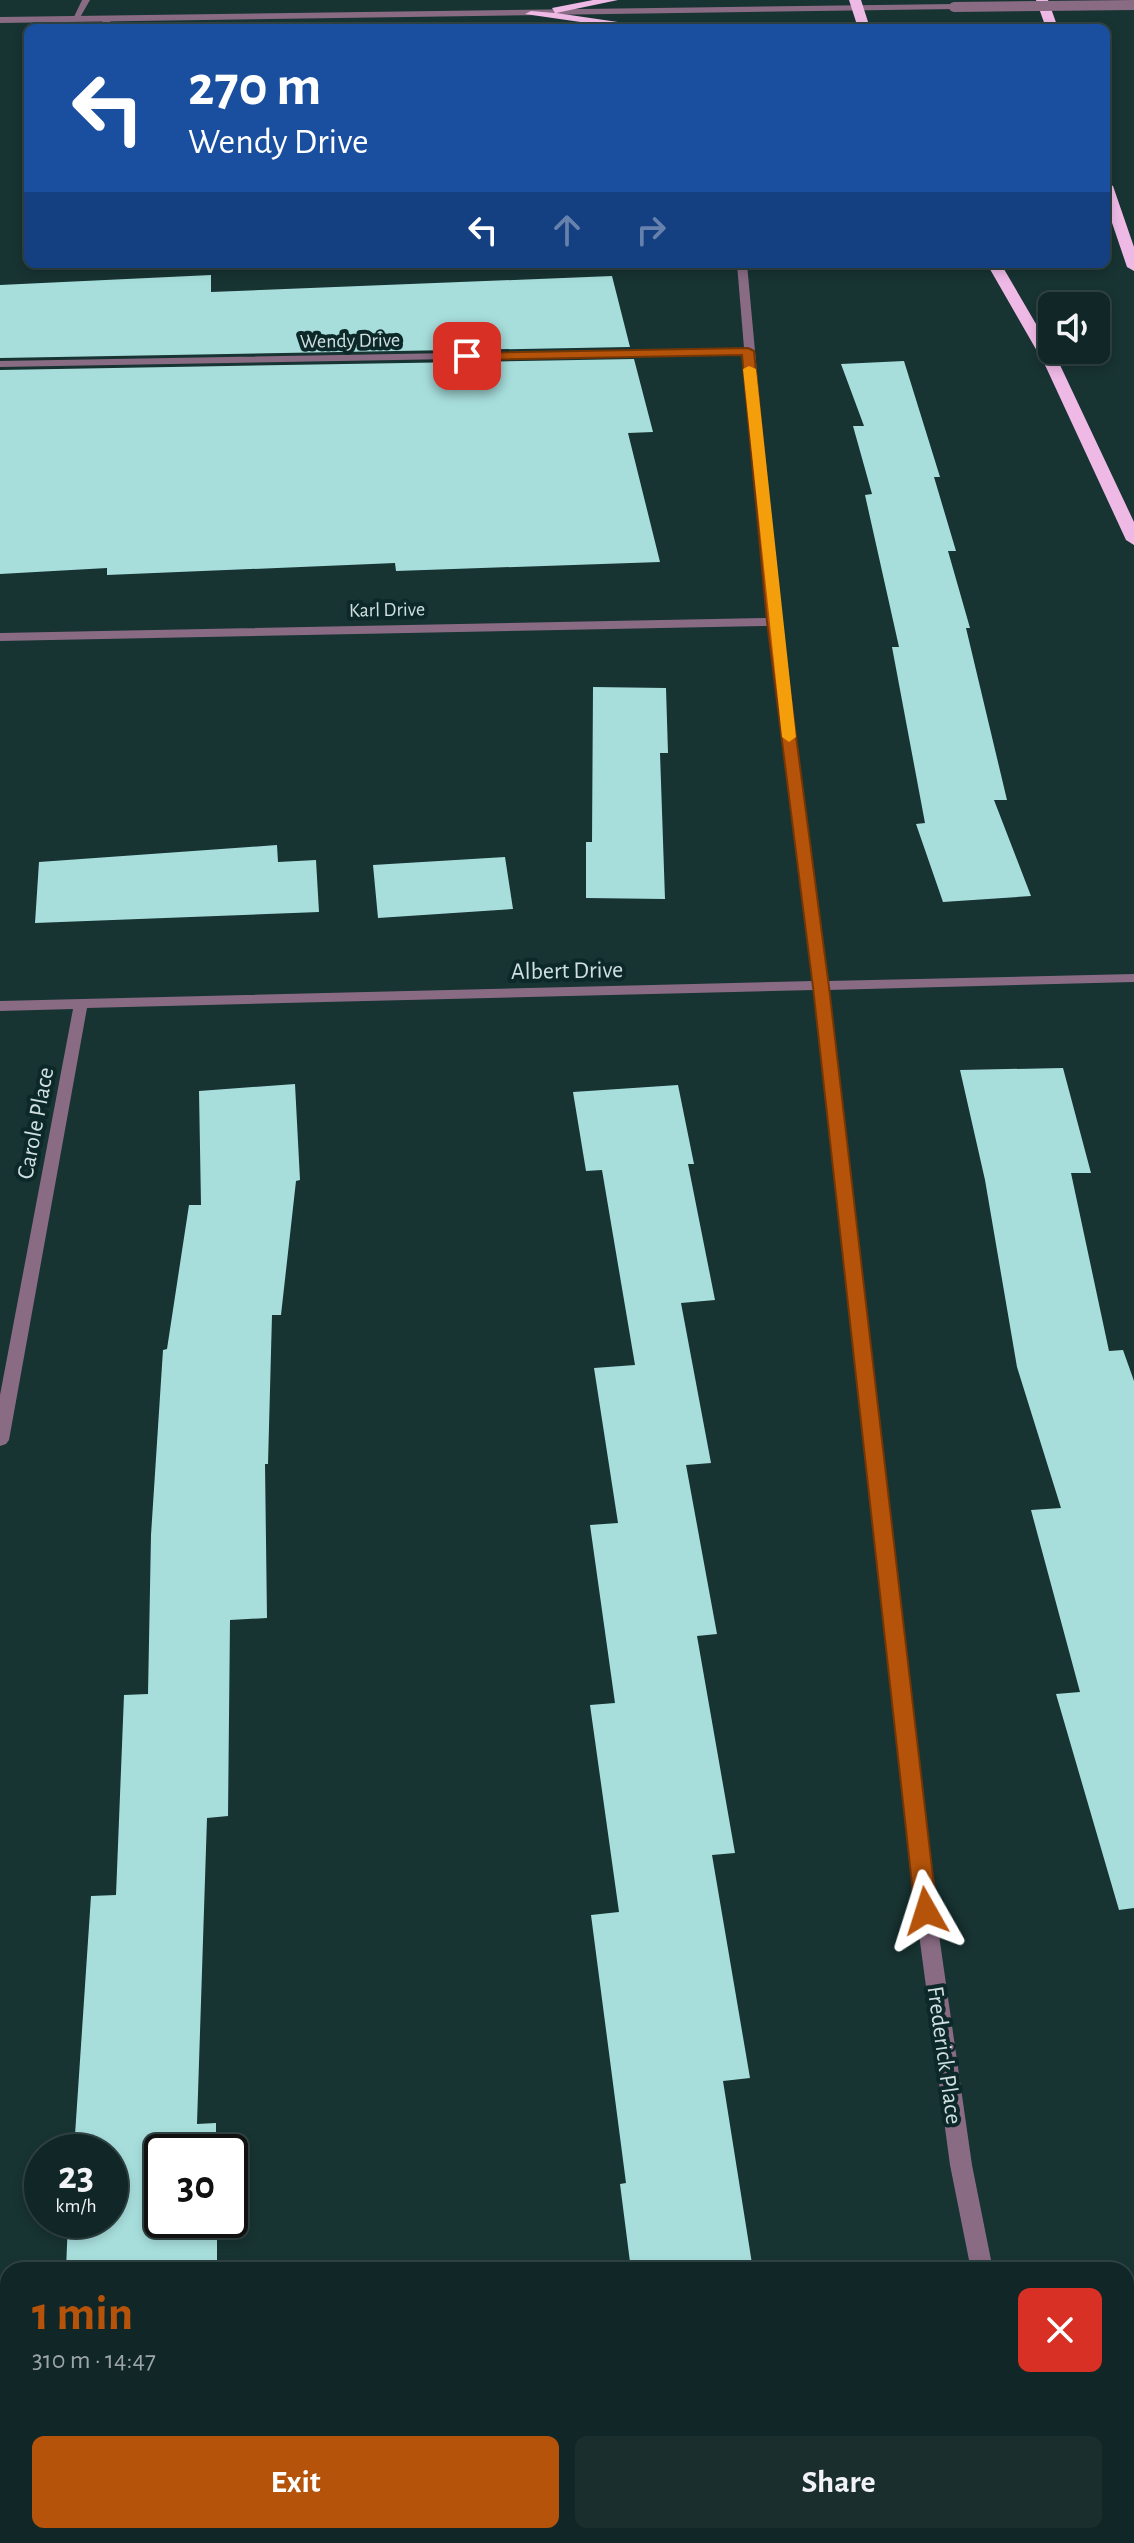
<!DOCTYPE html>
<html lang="en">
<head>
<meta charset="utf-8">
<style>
	:root { --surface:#112626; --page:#1a2e2e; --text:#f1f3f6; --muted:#9ca5a7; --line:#304343; --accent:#b45309 }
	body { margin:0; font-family:"Alegreya Sans",sans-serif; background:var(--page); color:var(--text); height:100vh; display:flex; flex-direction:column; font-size:30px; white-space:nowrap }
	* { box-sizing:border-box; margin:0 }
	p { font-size:26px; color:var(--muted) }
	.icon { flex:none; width:44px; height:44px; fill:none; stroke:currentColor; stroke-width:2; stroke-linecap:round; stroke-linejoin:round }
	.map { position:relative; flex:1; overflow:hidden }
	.details { position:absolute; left:0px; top:2262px; width:1134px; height:282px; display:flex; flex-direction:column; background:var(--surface); border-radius:24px 24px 0 0; box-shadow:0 4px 12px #0003,0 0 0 2px var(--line) }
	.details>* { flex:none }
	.banner { position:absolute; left:24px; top:24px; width:1086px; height:244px; border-radius:12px; box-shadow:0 4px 12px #0003,0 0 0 2px var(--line); background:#1a4fa0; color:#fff; overflow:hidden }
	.buttons { position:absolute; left:1038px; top:292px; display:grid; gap:16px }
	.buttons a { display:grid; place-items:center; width:72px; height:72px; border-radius:12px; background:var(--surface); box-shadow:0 4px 12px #0003,0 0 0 2px var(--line); font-size:40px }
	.speed { position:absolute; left:24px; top:2134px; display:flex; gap:16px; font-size:40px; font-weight:700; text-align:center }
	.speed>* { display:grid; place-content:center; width:104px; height:104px; border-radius:50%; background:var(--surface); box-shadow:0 4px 12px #0003,0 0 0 2px var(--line); line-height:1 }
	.speed small { font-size:20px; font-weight:400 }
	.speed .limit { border:4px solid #111; border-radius:12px; background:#fff; color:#111 }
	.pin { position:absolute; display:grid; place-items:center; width:68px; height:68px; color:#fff; margin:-34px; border-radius:16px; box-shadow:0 4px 12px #0006 }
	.me { position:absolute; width:88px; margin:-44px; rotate:354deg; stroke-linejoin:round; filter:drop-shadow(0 0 6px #0008) }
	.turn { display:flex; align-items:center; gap:28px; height:168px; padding:0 32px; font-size:36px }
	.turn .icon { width:104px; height:104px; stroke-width:2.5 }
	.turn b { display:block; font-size:56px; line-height:68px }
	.lanes { display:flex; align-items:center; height:76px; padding:0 32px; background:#0003; justify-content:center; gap:40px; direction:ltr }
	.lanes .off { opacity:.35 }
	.round { display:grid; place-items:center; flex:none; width:84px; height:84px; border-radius:12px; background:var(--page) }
	.headline { display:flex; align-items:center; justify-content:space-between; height:136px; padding:0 32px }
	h1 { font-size:48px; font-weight:700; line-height:60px; color:var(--accent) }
	.button { display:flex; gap:16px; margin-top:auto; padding:16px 32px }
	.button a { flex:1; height:92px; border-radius:12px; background:var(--accent); color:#fff; font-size:32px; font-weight:700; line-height:92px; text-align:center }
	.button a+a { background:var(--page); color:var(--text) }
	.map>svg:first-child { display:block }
	.building { fill:#a7dedc }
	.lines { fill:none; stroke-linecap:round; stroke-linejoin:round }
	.minor { fill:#896b83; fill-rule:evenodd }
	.tertiary { fill:#896b83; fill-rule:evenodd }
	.trunk { fill:#eeb9e5; fill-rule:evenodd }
	.tertiary-bridge { stroke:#896b83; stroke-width:10 }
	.route { fill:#b45309; stroke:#753606; stroke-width:2 }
	.slow { fill:#f59e0b }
	.labels { text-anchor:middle; stroke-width:8; stroke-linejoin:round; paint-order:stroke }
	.far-street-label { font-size:20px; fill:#d0e0e0; stroke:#0c2828 }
	.street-label { font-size:24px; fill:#d0e0e0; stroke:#0c2828 }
</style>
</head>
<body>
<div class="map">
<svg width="1134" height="2543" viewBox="0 0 1134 2543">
	<rect width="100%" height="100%" fill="#173332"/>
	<!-- building -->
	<path class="building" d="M211,275V292L612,276L630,347L0,358V285Z
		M634,359L653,432L628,433L660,562L396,571L395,563L107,575V568L0,574V370Z
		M904,361L940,477H934L956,551H948L970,628H966L1007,800H994L1031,896L943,902L916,824L925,823L892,647H899L865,495L872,494L853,426H864L841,364Z
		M593,687L666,688L668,753H660L665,899L586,898V842H592Z
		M277,845L278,862L316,860L319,912L35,923L39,862Z
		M505,857L513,909L378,918L373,865Z
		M1063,1068L1091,1173H1071L1109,1351L1123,1350L1134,1381V1908L1119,1910L1056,1694L1080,1692L1031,1510L1061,1508L1017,1367L985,1180L960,1070Z
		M295,1084L300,1180L296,1181L281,1315H272L268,1464H265L267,1618L230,1620L228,1816L207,1818L197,2124L216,2123V2152H162V2220H217V2270H66L68,2220H110V2152H70L71,2135H75L91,1896L116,1895L124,1695L148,1694L151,1535L163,1350L167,1349L189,1205H201L199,1091Z
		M678,1085L694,1164H688L715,1300L681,1303L711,1463L686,1465L717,1634L697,1636L735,1853L712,1855L750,2078L723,2081L753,2270H631L620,2184L626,2183L591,1915L619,1912L590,1705L615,1703L590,1525L618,1523L594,1368L635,1365L602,1170L586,1171L573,1092Z"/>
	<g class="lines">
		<!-- minor -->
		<path class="minor" d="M82,0H90L78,21H72Z
			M107,16L111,19L109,28H101L103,19Z
			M737,264H747L780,622L827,981L1134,974V982L828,990L940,1942L972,2165L993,2270H971L950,2165L920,1942L814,990L87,1008L9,1440L6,1444L0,1446V1395L73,1009L0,1011V1001L813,981L768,626L0,641V633L768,618L745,354L0,367V361L744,348Z
			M1038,2536H1062L1064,2543H1040Z"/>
		<!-- tertiary -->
		<path class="tertiary" d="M954,4L957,5V9L0,23V17Z"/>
		<!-- trunk -->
		<path class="trunk" d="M593,0H618L556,13L659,28H622L525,14L531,11L555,13L552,8Z
			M849,0H861L870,28H858Z
			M1036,0H1048L1058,28H1046Z
			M1106,182L1113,186L1134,247V271L1127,267L1106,205Z
			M987,264H1001L1060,365L1134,522V545L1126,540L1045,365Z"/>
		<!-- tertiary-bridge -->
		<path class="tertiary-bridge" d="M954,7L1134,5"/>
	</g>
	<!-- route -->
	<path class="route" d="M748,348L754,351L781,622L829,987L937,1911L934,1918L926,1921L918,1918L915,1911L813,987L767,622L742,355L467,360L461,356L467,353Z"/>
	<!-- slow -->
	<path class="slow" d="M749,366L756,369L796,737L789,742L782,737L743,369Z"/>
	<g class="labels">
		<!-- far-street labels -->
		<g class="far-street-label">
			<text transform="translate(350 340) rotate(-1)" y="7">Wendy Drive</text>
			<text transform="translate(387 609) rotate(-1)" y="7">Karl Drive</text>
		</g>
		<!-- street labels -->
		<g class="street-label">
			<text transform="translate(567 970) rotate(-1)" y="8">Albert Drive</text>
			<text transform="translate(35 1123) rotate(-79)" y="8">Carole Place</text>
			<text transform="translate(945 2055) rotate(82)" y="8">Frederick Place</text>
		</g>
	</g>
</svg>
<div class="buttons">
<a><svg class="icon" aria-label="sound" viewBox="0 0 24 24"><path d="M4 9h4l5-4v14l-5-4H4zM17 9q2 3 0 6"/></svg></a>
</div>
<div class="speed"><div>23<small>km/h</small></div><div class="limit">30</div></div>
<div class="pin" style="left:467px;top:356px;background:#d93025"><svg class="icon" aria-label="arrive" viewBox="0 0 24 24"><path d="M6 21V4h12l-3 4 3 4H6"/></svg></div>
<svg class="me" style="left:926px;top:1911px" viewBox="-20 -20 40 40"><path d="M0-17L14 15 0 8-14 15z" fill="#b45309" stroke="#fff" stroke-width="4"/></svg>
<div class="banner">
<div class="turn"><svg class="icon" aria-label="left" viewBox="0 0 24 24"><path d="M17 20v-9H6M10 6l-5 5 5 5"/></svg><div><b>270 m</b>Wendy Drive</div></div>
<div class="lanes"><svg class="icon" aria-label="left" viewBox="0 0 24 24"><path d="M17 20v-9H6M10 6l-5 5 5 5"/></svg><svg class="icon off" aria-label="ahead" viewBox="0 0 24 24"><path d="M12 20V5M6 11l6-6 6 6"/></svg><svg class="icon off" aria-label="right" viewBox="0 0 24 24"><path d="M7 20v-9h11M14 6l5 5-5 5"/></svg></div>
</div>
<section class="details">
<div class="headline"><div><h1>1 min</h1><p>310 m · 14:47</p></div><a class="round" style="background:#d93025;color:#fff"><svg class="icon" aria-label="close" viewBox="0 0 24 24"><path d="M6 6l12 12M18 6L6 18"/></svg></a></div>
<div class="button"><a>Exit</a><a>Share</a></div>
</section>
</div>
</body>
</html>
